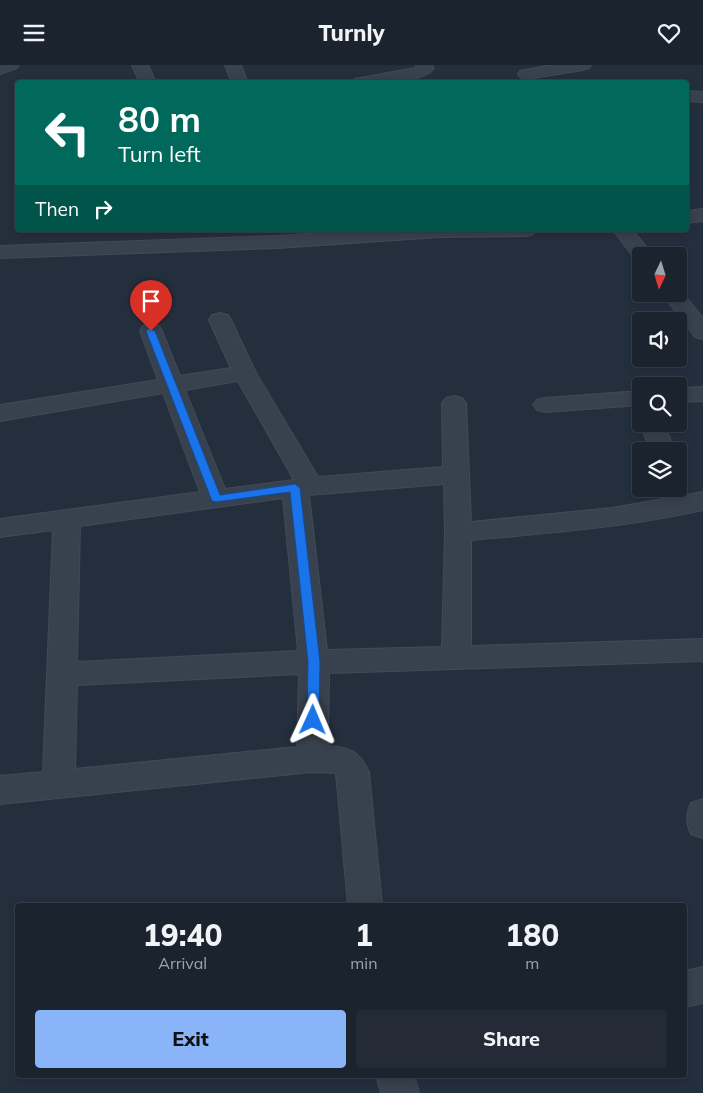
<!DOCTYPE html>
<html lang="en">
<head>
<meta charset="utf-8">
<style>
	:root { --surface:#1b232e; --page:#242b36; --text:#f1f3f6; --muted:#a0a4aa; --line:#39404a; --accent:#8ab4f8 }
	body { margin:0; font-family:Mulish,sans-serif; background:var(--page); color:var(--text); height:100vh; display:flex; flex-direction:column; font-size:19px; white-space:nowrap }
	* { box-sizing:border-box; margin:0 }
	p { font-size:16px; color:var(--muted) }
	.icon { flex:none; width:28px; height:28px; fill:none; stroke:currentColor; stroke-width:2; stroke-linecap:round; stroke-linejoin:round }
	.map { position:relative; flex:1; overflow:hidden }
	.details { position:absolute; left:15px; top:838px; width:672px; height:175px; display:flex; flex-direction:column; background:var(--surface); border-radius:5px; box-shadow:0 2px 8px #0003,0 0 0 1px var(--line) }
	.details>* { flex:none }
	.top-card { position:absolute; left:15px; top:15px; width:674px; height:152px; border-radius:5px; box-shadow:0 2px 8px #0003,0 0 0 1px var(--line); background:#00695c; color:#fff; overflow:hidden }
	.needle { width:32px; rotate:184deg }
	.controls { position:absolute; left:632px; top:182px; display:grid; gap:10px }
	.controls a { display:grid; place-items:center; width:55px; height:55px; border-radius:5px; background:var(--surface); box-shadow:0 2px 8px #0003,0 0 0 1px var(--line); font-size:25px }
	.pin { position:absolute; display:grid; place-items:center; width:42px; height:42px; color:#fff; margin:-51px -21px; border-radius:50% 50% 50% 0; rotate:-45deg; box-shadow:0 0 5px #0007 }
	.pin .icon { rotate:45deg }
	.me { position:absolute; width:55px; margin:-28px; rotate:1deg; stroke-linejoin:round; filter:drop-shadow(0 0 4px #0008) }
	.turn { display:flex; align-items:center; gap:18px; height:105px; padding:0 20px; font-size:22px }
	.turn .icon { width:65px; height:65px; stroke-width:2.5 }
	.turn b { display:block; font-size:35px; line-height:42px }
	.then { display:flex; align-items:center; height:48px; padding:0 20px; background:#0003; gap:10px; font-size:19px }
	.eta { display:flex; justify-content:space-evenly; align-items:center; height:85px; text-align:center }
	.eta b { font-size:30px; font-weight:800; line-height:35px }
	.button { display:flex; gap:10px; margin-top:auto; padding:10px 20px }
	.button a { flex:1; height:58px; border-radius:5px; background:var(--accent); color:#111; font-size:20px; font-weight:800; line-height:58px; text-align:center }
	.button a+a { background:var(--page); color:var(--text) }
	header { display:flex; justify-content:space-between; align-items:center; height:65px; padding:0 20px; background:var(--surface); font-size:22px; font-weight:800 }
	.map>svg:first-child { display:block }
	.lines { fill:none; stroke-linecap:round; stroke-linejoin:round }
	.minor-casing { stroke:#414a57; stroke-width:2 }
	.minor { fill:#38414e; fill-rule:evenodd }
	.route { fill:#1a73e8; stroke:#114b97 }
</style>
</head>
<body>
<header><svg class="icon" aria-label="menu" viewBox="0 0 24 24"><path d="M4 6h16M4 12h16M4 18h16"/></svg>Turnly<svg class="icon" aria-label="heart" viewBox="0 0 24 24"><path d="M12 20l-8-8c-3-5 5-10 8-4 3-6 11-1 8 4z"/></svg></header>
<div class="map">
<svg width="703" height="1028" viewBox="0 0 703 1028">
	<rect width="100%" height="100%" fill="#242f3e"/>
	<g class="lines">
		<!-- minor casing -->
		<g class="minor-casing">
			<path id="minor" d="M0,0H19L17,3L0,9Z
				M132,0H148L156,18H140Z
				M225,0H241L248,18H232Z
				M416,0H432L434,3C422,20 373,18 353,18L355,14L361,13L415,3L417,2Z
				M552,0H591L589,3L583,5L526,14L520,12L518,9L520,6Z
				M686,26L703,27V37L686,36Z
				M703,144V156L686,158V146Z
				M366,165H536L533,169L526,171L440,172L277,183L0,193V181L277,171Z
				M613,165H633L653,191H641V197L636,195Z
				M679,224L703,253V274L695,272L662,229H679Z
				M220,248L228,250L231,255L256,308L318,412L443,402L442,338L446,333L454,331L462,333L466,338L471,457L612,443L703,427V445C627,462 549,468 471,475V581L703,574V596L329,608L328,681C351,682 359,687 369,707L382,840H348L336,708L312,707L0,739V711L43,707L53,465L0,472V454L200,427L163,328L0,356V340L158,315L140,266L143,261L151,259L159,261L162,266L180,311L231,303L209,255L212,250ZM238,316L294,415L225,424L185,325ZM444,419L445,467L442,582L327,585L309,430ZM283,433L298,586L77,597L80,461ZM299,609L297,682L75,704L77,620Z
				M703,322V336L679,337V323Z
				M641,326V340L545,347L537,345L533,340L537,335L545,333Z
				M641,357V359H664L675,386H651L640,359Z
				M703,734V773L691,769C686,757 686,750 691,738Z
				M703,902V938L685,942V906Z
				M376,1010H414L419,1028H381Z"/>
		</g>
		<!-- minor -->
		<use href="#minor" class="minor"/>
	</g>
	<!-- route -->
	<path class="route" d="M148,264H151L155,266L220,430L295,419L300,423L320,597L319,655L317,659L313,660L309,659L307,655L308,597L290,427L216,437L212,436L146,266Z"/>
</svg>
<div class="controls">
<a><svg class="needle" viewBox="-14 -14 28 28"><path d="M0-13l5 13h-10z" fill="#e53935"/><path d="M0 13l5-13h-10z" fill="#a0a4aa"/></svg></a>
<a><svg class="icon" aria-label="sound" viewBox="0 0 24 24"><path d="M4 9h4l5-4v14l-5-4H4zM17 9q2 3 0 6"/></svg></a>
<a><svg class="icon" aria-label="search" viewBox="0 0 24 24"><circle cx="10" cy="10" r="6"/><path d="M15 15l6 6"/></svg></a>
<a><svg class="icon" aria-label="layers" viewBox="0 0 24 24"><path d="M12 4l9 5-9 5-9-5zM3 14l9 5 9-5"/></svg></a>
</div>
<div class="pin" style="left:151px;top:266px;background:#d93025"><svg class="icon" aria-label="arrive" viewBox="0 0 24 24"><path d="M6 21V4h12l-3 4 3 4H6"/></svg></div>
<svg class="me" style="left:313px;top:655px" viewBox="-20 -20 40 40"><path d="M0-17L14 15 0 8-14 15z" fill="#1a73e8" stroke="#fff" stroke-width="4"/></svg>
<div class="top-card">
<div class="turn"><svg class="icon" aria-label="left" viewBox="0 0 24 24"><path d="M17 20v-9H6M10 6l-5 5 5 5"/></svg><div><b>80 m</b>Turn left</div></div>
<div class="then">Then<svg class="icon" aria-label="right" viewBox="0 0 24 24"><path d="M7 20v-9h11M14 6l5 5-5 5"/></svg></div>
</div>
<section class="details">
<div class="eta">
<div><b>19:40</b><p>Arrival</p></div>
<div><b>1</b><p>min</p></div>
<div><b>180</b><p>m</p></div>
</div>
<div class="button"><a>Exit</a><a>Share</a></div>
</section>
</div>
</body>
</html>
